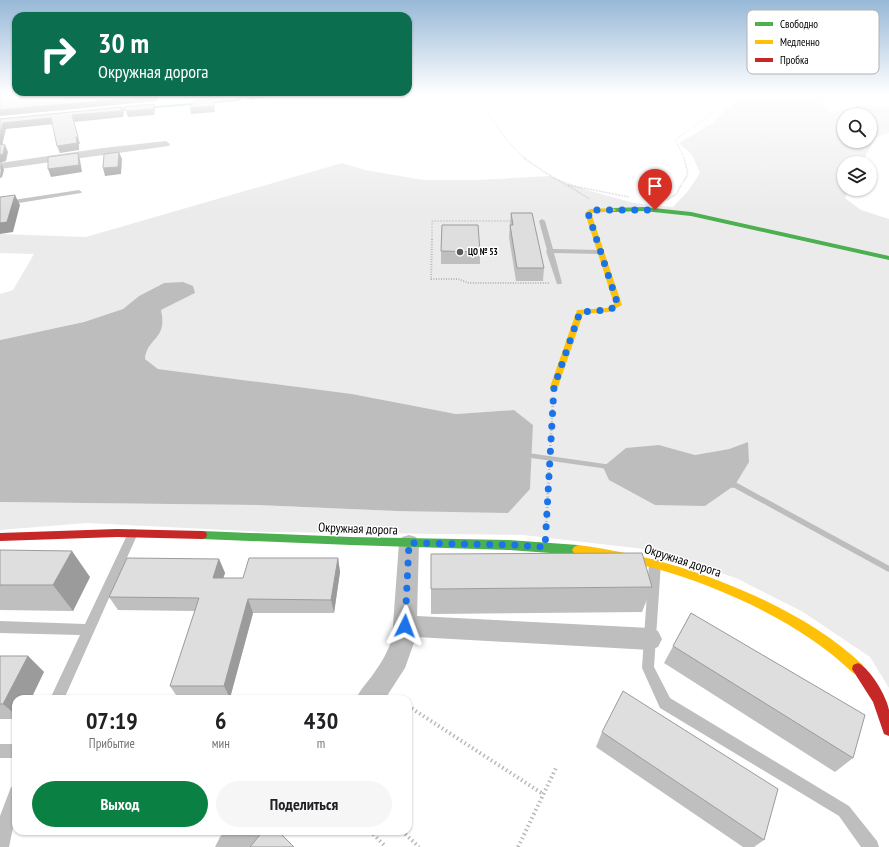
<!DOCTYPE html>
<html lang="ru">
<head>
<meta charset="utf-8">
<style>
	:root { --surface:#fff; --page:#f6f6f6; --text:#202124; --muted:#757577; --accent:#0b8043 }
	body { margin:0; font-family:"PT Sans Narrow",sans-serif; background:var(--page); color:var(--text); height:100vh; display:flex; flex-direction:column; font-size:15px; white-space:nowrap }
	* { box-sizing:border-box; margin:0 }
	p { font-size:13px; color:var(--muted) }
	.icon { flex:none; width:22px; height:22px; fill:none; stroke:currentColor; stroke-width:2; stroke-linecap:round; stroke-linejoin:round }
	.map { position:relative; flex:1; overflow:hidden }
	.panel { position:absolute; left:12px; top:695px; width:400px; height:140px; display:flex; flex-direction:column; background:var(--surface); border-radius:12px; box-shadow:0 1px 3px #0004 }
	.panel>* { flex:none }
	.banner { position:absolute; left:12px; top:12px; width:400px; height:84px; border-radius:12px; box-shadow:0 1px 3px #0004; background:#0b6e4f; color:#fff; overflow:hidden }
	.buttons { position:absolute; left:837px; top:108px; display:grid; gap:8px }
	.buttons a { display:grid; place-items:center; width:40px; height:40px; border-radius:50%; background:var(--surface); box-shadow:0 1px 3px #0004; font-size:20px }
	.pin { position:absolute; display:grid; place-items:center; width:34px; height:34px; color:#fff; margin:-41px -17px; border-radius:50% 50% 50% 0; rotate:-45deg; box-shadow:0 0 4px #0007 }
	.pin .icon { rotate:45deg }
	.me { position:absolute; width:44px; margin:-22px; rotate:3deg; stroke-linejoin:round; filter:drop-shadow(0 0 3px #0008) }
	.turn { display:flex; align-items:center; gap:14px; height:84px; padding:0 20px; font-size:18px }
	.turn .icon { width:52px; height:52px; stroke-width:2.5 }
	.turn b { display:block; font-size:28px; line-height:34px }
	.eta { display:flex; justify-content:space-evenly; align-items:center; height:68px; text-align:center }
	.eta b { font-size:24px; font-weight:700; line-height:28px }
	.primary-button { display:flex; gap:8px; margin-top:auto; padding:8px 20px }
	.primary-button a { flex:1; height:46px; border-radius:24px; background:var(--accent); color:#fff; font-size:16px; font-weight:700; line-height:46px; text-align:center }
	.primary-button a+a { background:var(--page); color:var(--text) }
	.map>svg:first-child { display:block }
	.green { fill:#ebebeb; fill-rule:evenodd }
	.water { fill:#bdbdbd }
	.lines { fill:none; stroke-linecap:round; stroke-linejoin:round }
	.stream-far1 { stroke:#bdbdbd; stroke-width:4.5 }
	.stream { stroke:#bdbdbd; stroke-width:5.5 }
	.path-far5 { stroke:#b9b9b9; stroke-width:1; stroke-dasharray:0.5 1; stroke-linecap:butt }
	.path-far4 { stroke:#b9b9b9; stroke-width:1.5; stroke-dasharray:0.5 1; stroke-linecap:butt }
	.path-far3 { stroke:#b9b9b9; stroke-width:2; stroke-dasharray:1 1.5; stroke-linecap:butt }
	.path-far2 { stroke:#b9b9b9; stroke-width:2.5; stroke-dasharray:1 2; stroke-linecap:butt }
	.path-far1 { stroke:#b9b9b9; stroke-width:3; stroke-dasharray:1 2.5; stroke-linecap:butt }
	.path { stroke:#b9b9b9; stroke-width:4; stroke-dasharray:1.5 3; stroke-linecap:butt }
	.lane { fill:#bebebe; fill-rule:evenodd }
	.street { fill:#bebebe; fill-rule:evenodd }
	.fast { fill:#4caf50; fill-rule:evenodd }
	.slow { fill:#ffc107; fill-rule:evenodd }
	.jam { fill:#c62828; fill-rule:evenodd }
	.wall { fill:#bfbfbf }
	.shaded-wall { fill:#9b9b9b }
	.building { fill:#dedede; stroke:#9b9b9b }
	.route { stroke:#1a73e8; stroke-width:7; stroke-dasharray:0 12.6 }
	.poi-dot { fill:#595959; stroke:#fff; stroke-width:1.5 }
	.labels { text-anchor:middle; stroke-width:3; stroke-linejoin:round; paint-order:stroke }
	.far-poi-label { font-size:9px; font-weight:bold; fill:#000; stroke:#fff; text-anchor:start }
	.near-street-label { font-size:13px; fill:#000; stroke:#fff }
	.key { fill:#fff; stroke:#b2b2b2; stroke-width:1 }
	.key-label { font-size:11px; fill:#000 }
</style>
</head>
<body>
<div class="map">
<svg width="889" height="847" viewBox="0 0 889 847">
	<rect width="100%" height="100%" fill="#fff"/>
	<!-- green -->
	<path class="green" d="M742,94H848L826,95L821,103L830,112C840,111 850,107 859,106C869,105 879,108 889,107V132L875,138L862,163H844V189H849L845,198L861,210L889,219V688L870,657L803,612L738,579L661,551L523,535L265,532L87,523L0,530V502L257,505L397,511L530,489L533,425L514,410L456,414L352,394L158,369L145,359C147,339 168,336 161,310L195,293L164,283L139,296L123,309L84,322L0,340V294L13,290L34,254L0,253V234L86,237L342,163L365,170L423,180H477L549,176L587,190L634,203L673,207L688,191L700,173L692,155L679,143L713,123L726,109L742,100ZM844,115H870V141H844ZM748,442L655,505L659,445L695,455L729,449Z"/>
	<!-- water -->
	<path class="water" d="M183,282L193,286L195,293L161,310C168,340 147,337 145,359L158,369L352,394L456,414L514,410L533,425L530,489L508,513L397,511L257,505L0,502V340L84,322L123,309L139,296L164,283Z
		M748,442L749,462L735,485L705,506L655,505L609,480L603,467L626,448L659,445L695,455L729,449Z"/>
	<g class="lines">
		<!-- stream-far1 -->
		<path class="stream-far1" d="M526,455L610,467"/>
		<!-- stream -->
		<path class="stream" d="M730,485H735L889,569"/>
		<!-- path-far5 -->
		<path class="path-far5" d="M478,94C491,118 504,141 526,159
			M685,159L675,140L737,96V94"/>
		<!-- path-far4 -->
		<path class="path-far4" d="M524,158L546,173L590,199
			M568,185L629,197
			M667,200L676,194L688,174L684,158
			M432,240V221H513"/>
		<!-- path-far3 -->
		<path class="path-far3" d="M432,239L431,279H458L469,283H550"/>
		<!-- path-far2 -->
		<path class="path-far2" d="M549,473L553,400"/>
		<!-- path-far1 -->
		<path class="path-far1" d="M546,529L549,472"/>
		<!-- path -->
		<path class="path" d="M408,706L543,794
			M370,831L386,847
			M402,831L419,847
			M518,847L556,768"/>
		<!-- lane -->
		<path class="lane" d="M241,94H245L239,101H237Z
			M79,190L82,192L81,193L0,206V202Z
			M542,219L545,221L553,249L600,250L603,252L600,254L554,253L562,283L561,284H557L546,251L547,250L539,221Z
			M133,529L137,530L138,533L64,699H50L80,635L0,633V621L85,624L128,533L129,530Z
			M655,558L659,560L661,563L654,667L670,698L849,806L877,841L879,847H861L839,816L660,708L642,668L649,563L651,560Z
			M0,744H16V758H0Z
			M16,785V813L9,847H0V816L11,787Z"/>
		<!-- street -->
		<path class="street" d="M166,141L170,144L169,146L0,169V163L103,148Z
			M409,535L416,537L419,543L417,616L650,628L658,631L662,639L658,647L650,650L416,637L405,668L385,699H356C361,688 368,682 374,673C382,662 388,651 392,639L399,543L402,537Z
			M225,831H261L256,841L251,847H215L220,837Z"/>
		<!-- fast -->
		<path class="fast" d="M238,99L239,101L92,113L90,112Z
			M644,207L691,212L889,256V260L691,216L644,211L613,212L610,210L613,208Z
			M202,531L351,537L509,540L578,545L582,547L584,550L582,553L578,555L509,550L351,545L202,539L198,538L197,535L198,532Z"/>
		<!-- slow -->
		<path class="slow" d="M613,208L616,210L615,211L591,213L622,305L609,312L583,314L558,387L557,389H551L550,387L577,310L607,308L614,304L585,213L590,209Z
			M578,545C646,554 705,572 766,601C801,618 834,638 863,665L864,669L863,673L858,675L853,673C803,624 722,587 654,568C638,564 621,561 604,558C594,557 584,556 574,553L572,550L574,547Z"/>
		<!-- jam -->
		<path class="jam" d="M117,529L202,531L206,532L207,535L206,538L202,539L117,537L0,541V533Z
			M858,663C870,668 887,697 889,710C889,718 889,728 889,736L884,734L873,702L852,669L853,665Z"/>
	</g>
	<!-- wall -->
	<path class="wall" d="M244,94H279L251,100L245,97Z
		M511,213L544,268L543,281H516L509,237Z
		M441,251L480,252V264H441Z
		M0,550L90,577L73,611L0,610Z
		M338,558L340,572L334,613H253L230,698H178L170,686L195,611L118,610L109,597L219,559L225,573L223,578H243Z
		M652,587L642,612L431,614V589Z
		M691,613L853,758L835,772L664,663Z
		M0,656H28L44,672L16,699V719H0Z
		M602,732L764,840L754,847H743L596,747Z"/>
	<!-- shaded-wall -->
	<path class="shaded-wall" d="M84,94H85L86,102L156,94H157L158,98L157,101L0,116V110L84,97Z
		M201,94H225L223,97L202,98Z
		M250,94H279L251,100Z
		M213,100L215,112L191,114L190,108Z
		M154,104L155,110L154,115L128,117L126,111Z
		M122,107L124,113L123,117L74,122L80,144H79V150L60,153L57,146L72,115Z
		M51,118L54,124L6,129L1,150L0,149V134L3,123Z
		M5,145L8,152L6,161L0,163V155Z
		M119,152L122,159L121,174L105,176L103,168Z
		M78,153L80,160L82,172L51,177L48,169Z
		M1,163L4,170L2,177L0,178Z
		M15,195L20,205L13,232L0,234V223Z
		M72,551L90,577L73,611L53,585Z
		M338,558L340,572L334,613L331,600Z
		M219,559L225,573L219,591L213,578Z
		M248,599L253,613L230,698L224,686Z
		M28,656L44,672L31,699H16V715L3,704Z"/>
	<!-- building -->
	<path class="building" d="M2,94H84V97L131,94H156V96L0,110V100Z
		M213,100L214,106L190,108L194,101Z
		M154,104L153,109L126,111L124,107Z
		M122,107L121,111L72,115L78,137H76L77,143L57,146L51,118L3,123L0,134V119Z
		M0,144L5,145L3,154L0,155Z
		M119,152L118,167L103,168L104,154Z
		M78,153L79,165L48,169V157Z
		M15,195L7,222L0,223V197Z
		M511,213H532L544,268H517L510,225H513Z
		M442,225H478L480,252L441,251Z
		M0,550L72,551L53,585H0Z
		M642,553L652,587L431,589V554Z
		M127,558L219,559L213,578H243L249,558H338L331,600L248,599L224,686H170L199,598L109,597Z
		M691,613L865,715L853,758L673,646Z
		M0,656H28L3,704H0Z
		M623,691L778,789L764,840L602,732Z
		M263,831H278L294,847H250Z"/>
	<!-- sky -->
	<linearGradient id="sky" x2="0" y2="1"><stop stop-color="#97b8d7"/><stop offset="0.44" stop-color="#fff"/><stop offset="1" stop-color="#fff" stop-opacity="0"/></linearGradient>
	<rect width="889" height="213" fill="url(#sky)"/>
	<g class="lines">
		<!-- route -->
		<path class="route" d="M405,626L409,543L513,545L545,547L554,387L580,312L609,310L618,305L588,213L590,211L596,210H655"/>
	</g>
	<!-- markers -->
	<circle class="poi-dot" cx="460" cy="252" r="4"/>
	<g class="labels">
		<!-- far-poi labels -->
		<g class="far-poi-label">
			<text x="468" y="255">ЦО № 53</text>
		</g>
		<!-- near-street labels -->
		<g class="near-street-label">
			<text transform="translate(358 528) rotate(2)" y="5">Окружная дорога</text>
			<text transform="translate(683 560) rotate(18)" y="5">Окружная дорога</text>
		</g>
	</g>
	<!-- legend -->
	<rect x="747" y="10" width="132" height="64" rx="6" class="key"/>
	<rect x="755" y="22" width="18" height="4" fill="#4caf50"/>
	<rect x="755" y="40" width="18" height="4" fill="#ffc107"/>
	<rect x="755" y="58" width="18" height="4" fill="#c62828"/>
	<g class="key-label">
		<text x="780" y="28">Свободно</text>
		<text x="780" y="46">Медленно</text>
		<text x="780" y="64">Пробка</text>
	</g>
</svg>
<div class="buttons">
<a><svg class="icon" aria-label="search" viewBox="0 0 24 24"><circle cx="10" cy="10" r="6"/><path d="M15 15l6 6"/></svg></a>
<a><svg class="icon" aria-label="layers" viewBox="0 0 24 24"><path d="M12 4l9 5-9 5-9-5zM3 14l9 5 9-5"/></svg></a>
</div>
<div class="pin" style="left:655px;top:210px;background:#d93025"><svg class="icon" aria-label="arrive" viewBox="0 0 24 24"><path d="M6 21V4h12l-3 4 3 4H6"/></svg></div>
<svg class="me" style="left:405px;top:626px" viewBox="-20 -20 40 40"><path d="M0-17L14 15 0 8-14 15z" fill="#1a73e8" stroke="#fff" stroke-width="4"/></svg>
<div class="banner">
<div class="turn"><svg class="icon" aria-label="right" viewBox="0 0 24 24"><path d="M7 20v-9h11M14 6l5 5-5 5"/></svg><div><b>30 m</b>Окружная дорога</div></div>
</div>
<section class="panel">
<div class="eta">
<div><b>07:19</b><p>Прибытие</p></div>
<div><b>6</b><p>мин</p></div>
<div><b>430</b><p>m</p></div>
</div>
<div class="primary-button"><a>Выход</a><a>Поделиться</a></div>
</section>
</div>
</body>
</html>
